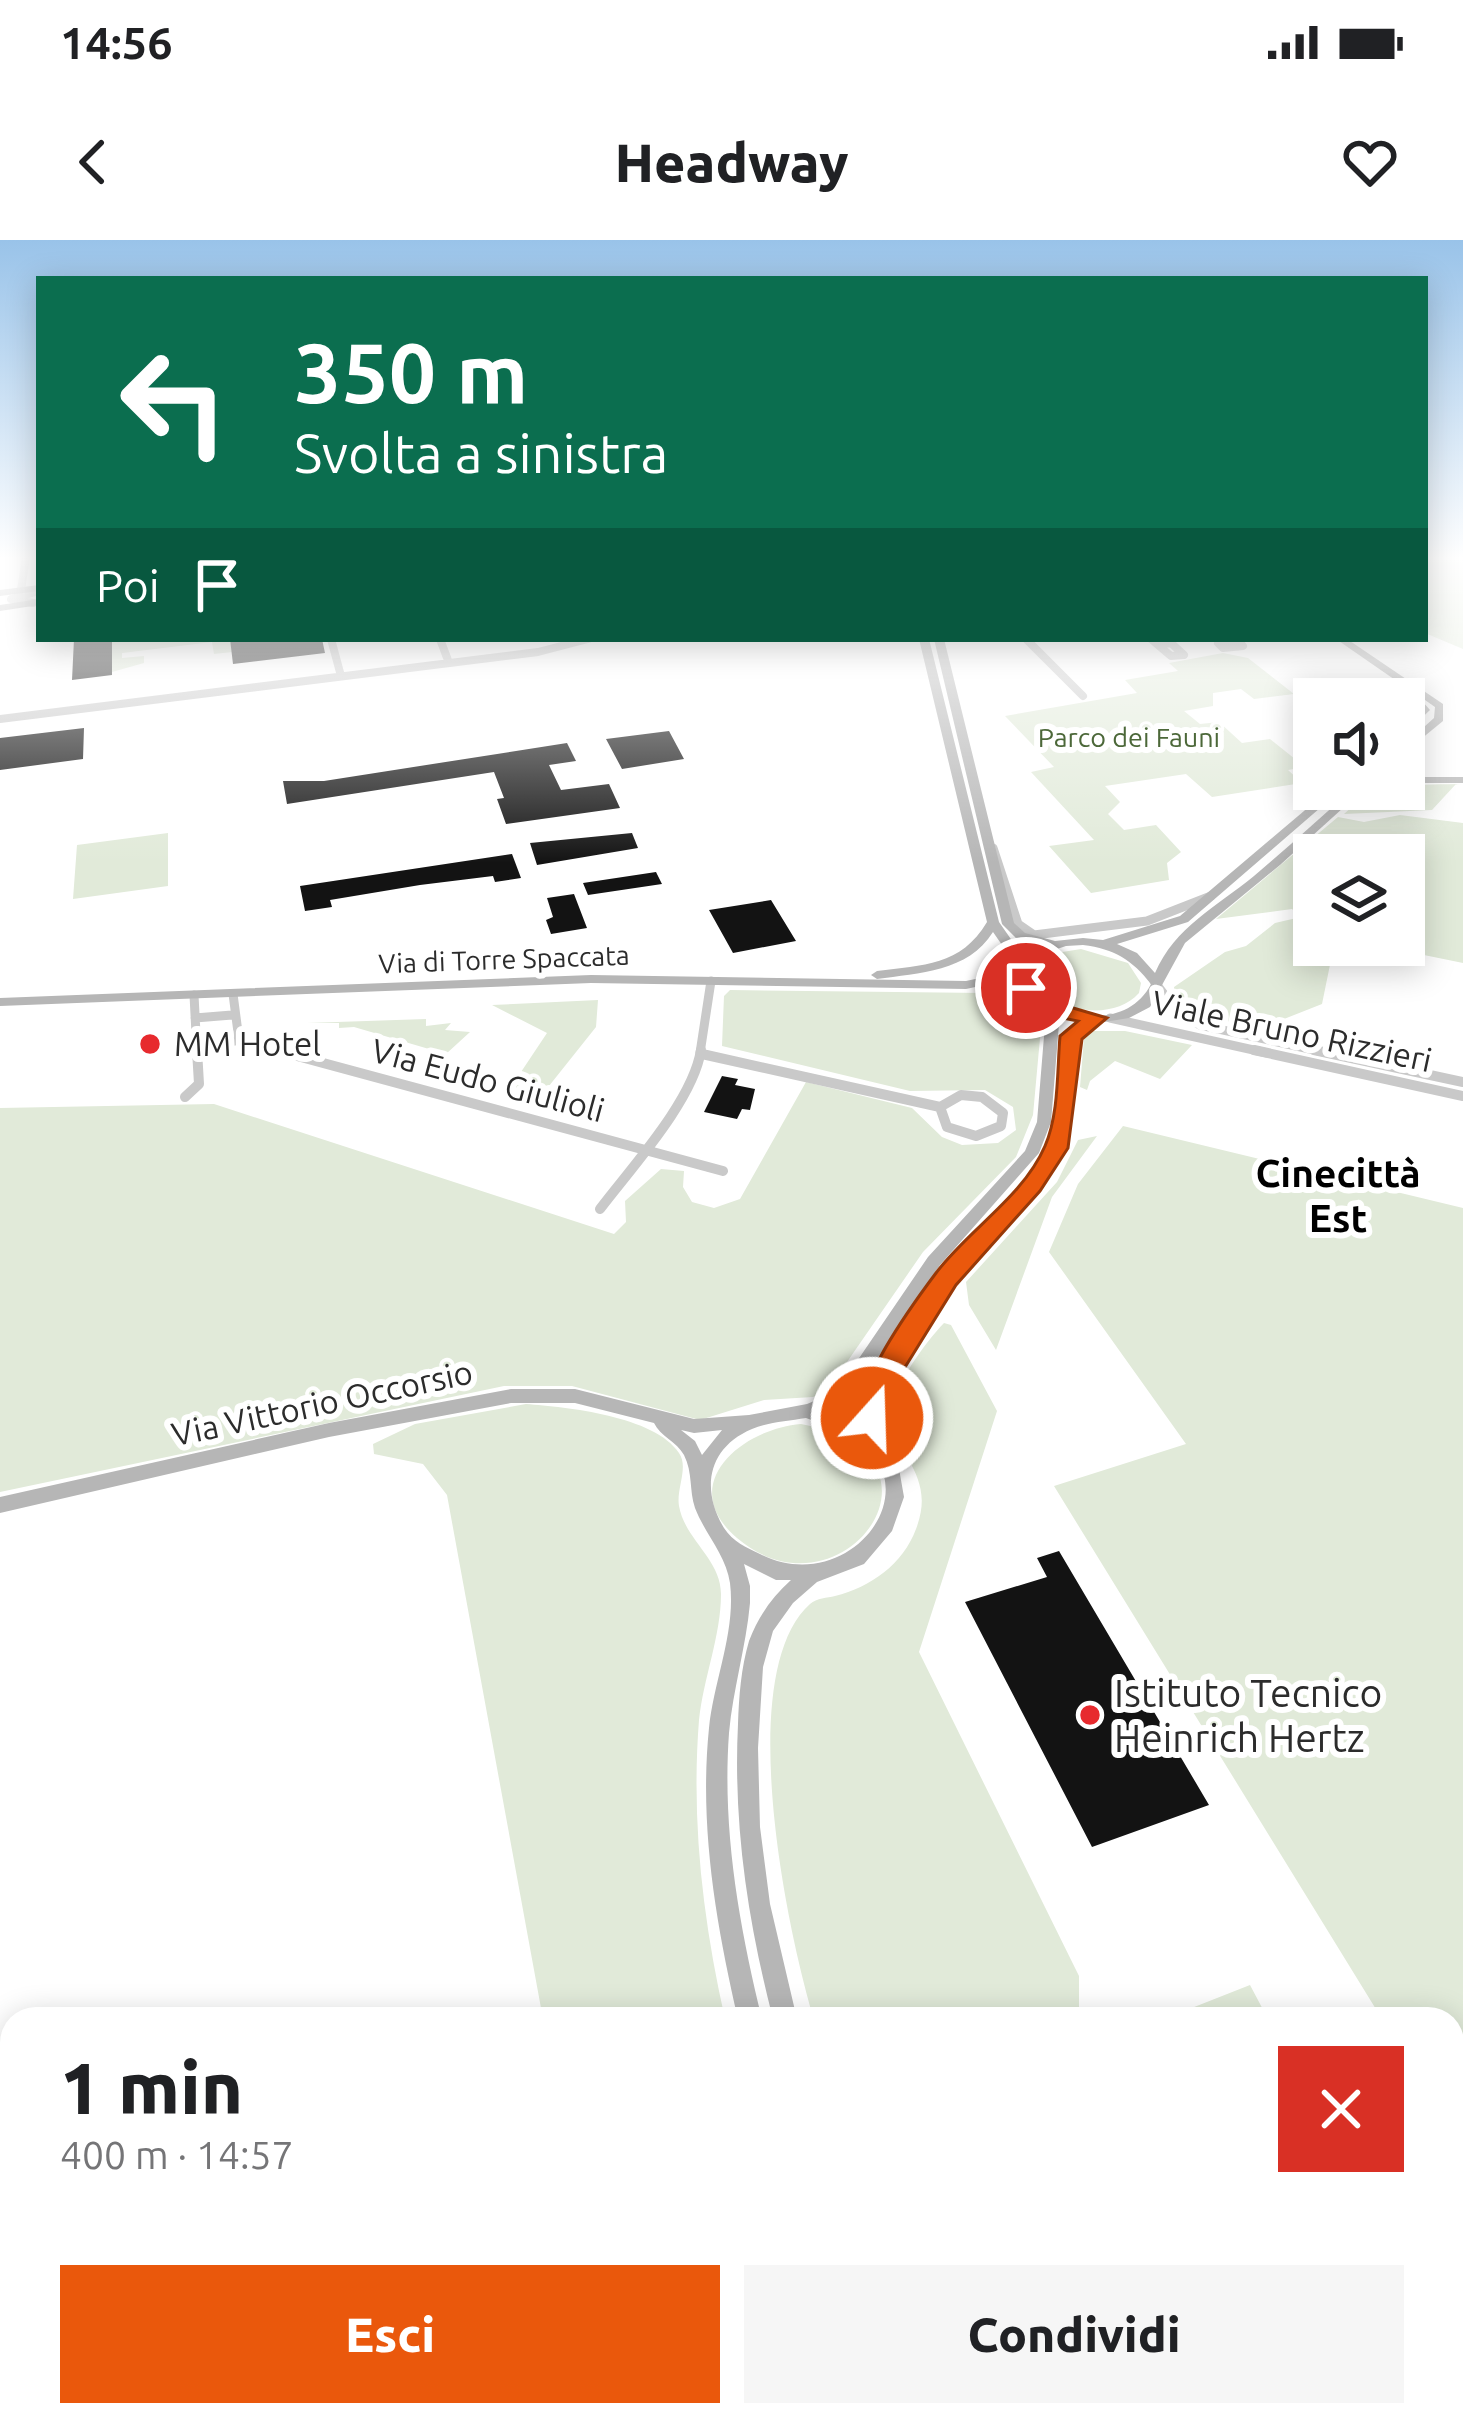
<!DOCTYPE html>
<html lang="it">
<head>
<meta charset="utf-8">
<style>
	:root { --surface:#fff; --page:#f6f6f6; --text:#202124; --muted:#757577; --accent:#ea580c }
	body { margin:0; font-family:Ubuntu,sans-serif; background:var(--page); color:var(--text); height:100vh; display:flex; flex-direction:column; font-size:45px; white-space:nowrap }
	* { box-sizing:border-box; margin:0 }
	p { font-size:39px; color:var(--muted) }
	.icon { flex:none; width:66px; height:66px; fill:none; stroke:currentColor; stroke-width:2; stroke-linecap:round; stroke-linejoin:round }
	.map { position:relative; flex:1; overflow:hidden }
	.details { position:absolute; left:0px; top:1767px; width:1464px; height:420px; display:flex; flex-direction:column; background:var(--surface); border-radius:36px 36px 0 0; box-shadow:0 6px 30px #0003 }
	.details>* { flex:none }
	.hud { position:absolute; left:36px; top:36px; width:1392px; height:366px; border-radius:0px; box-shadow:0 6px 30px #0003; background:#0b6e4f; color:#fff; overflow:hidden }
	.controls { position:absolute; left:1293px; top:438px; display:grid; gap:24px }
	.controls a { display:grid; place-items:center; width:132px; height:132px; border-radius:0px; background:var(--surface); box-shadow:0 6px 30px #0003; font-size:60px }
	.pin { position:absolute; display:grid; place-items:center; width:102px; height:102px; color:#fff; margin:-51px; border:6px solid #fff; border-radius:50%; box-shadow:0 3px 12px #0007 }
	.me { position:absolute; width:132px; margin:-66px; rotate:20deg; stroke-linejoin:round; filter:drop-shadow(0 0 9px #0008) }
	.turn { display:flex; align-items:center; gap:42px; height:252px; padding:0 60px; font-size:54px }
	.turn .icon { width:156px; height:156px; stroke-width:2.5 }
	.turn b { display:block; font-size:84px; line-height:102px }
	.then { display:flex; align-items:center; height:114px; padding:0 60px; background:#0003; gap:24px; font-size:45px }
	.round { display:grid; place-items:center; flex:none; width:126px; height:126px; border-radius:0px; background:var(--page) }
	.head { display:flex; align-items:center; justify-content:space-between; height:204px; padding:0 60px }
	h1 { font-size:72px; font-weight:800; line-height:90px }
	.primary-button { display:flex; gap:24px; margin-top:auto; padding:24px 60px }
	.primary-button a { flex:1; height:138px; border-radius:0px; background:var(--accent); color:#fff; font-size:48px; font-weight:800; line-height:138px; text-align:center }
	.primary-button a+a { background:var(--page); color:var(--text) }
	.status { display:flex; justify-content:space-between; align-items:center; height:84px; padding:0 60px; background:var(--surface); direction:ltr }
	.status svg { height:33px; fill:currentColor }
	header { display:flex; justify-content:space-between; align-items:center; height:156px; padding:0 60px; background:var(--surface); font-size:54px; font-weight:800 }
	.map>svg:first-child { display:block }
	.green { fill:#e1ead9 }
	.building { fill:#131313 }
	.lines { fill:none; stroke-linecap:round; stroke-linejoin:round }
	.street-far3 { stroke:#c9c9c9; stroke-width:8 }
	.street-far2 { stroke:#c9c9c9; stroke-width:9 }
	.street-far1 { stroke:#c9c9c9; stroke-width:10 }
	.street { stroke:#c9c9c9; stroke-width:18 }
	.secondary { fill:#b6b6b6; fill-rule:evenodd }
	.primary { fill:#a4a4a4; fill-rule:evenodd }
	.route { fill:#ea580c; stroke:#983908; stroke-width:3 }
	.poi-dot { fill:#e72a2e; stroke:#fff; stroke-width:4.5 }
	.labels { text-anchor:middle; stroke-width:12; stroke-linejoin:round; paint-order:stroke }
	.far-park-label { font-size:27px; fill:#4c6839; stroke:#fff }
	.far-street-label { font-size:27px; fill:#2c2c2c; stroke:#fff }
	.street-label { font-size:33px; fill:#2c2c2c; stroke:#fff }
	.poi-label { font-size:33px; fill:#2c2c2c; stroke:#fff; text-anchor:start }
	.quarter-label { font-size:39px; font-weight:bold; fill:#000; stroke:#fff }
	.near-poi-label { font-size:39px; fill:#2c2c2c; stroke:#fff; text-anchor:start }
</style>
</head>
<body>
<div class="status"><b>14:56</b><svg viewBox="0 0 49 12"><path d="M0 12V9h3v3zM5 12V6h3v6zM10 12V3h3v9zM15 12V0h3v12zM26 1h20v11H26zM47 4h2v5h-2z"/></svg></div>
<header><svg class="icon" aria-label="back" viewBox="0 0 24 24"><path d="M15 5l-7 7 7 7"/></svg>Headway<svg class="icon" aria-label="heart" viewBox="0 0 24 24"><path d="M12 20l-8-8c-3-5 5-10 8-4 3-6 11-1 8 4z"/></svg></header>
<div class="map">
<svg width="1463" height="2187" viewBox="0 0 1463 2187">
	<rect width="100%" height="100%" fill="#fff"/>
	<!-- green -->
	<path class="green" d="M1425,317H1463V409L1425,393Z
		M112,399H230L232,412L214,414L212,402L122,413V418L144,416V423L112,432Z
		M1223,413L1248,418L1294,454L1254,459L1241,449L1213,453V466L1184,471L1200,484L1219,482L1242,503L1270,499L1305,527L1288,530L1302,543L1212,557L1186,534L1105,546L1120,562L1108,574L1124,590L1156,585L1181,612L1167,623L1169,640L1091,653L1049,606L1094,600L1031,532L1054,527L1005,476L1137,453L1125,440L1178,431L1169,423Z
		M1456,544L1432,570L1344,574C1377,543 1413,545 1457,544L1463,545Z
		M1400,575L1463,583V723L1375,705H1404V615H1314V705H1334L1322,764L1284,779L1308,800L1192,773L1175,761L1174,747L1225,712L1246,706L1275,683L1301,677L1292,669L1216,679L1338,577L1364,582Z
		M168,593V646L73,659L77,605Z
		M1081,709L1128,723L1141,743L1139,753C1113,782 1054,773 1035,739L1040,721L1050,714Z
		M730,750L985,753L1016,760L1041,787L1033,875L1016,917L923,1012L827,1151L813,1157L764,1160L700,1180L572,1146H504L0,1252V868L214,864L614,994L626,982L625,961L661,929L684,931L683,947L692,962L714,968L740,959L806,842L912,868L942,897L962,905L998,903L1016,890L1013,867L985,850L910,851L722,806L724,756Z
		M598,760L596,787L545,851L511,847L547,793L492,765Z
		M426,779V786L451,783L445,790L470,792L446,814L354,787L339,788V783H307Z
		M1092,791H1125L1192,805L1160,839L1115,821L1090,841L1087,850L1080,847L1084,798Z
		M1123,886L1463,968V1910L1452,1893V1779H1382L1054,1246L1186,1204L1049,1012L1078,944Z
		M1097,896L1052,957L996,1110L969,1065L966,1042L1057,942L1078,900Z
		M944,1083L951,1085L997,1171L919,1412L1079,1736V1779H814C787,1690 733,1433 810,1364C817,1358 827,1358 835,1356C871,1347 903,1324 916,1289C936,1237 898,1220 893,1177C890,1149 925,1103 944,1083Z
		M526,1164C566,1167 655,1176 679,1213C689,1227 676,1249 679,1266C685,1300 721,1319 721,1354C721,1396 703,1439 699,1480C691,1581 703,1681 725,1779H543L447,1255L423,1224L374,1214L373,1204L415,1184Z
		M801,1184C968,1215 841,1387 737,1298C675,1245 741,1189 801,1184Z
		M1250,1745L1268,1779H1182L1179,1773Z
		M12,2169V2175H868L869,2187H0V2173Z"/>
	<!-- building -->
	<path class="building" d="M74,399H112V435L72,440Z
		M230,399H322L325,413L233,424Z
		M84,488L83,519L0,530V498Z
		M669,491L684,519L622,529L606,499Z
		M567,503L576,521L549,525L561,550L609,544L620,568L506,584L497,559L504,558L494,532L287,564L283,541H324Z
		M632,593L638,608L537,625L530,603Z
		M512,614L521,638L495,642L493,636L420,645L330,660L332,667L305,671L300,646Z
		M656,632L662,644L588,655L583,643Z
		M574,654L587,688L551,694L546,680L553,677L547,658Z
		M771,660L796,701L733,713L709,670Z
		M722,836L738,839L735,845L755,849L750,870L742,869L737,879L704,872Z
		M1059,1311L1209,1565L1092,1607L965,1362L1047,1337L1037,1318Z
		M1452,1972L1463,1990V2160L1452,2140V2045L1462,2040L1452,2022Z"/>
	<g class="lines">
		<!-- street-far3 -->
		<path class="street-far3" d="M21,350L26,317
			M33,363L11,359L39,351
			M331,399L341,436
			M440,399L449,423
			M1026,399L1083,456
			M1151,399L1158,405
			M1238,401L1243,406L1223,408L1218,403Z
			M1171,403L1184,415L1171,416L1158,405Z
			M0,479L538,412L588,399"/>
		<!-- street-far2 -->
		<path class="street-far2" d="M993,608L1018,684L1034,695L1147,681L1211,656
			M1154,741L1179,774L1200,785L1328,813
			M233,754L239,800
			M194,755L197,813
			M195,778L232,775
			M1110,778L1267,813
			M197,809L239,800L286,813
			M700,813L711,741"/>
		<!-- street-far1 -->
		<path class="street-far1" d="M275,810L723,931
			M1254,810L1463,856
			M1314,810L1463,842
			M702,814L940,867
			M961,855L982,857L1003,873L1001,886L976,896L947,887L940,867Z
			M185,857L199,844L197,810
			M600,969C631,928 693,861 701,810"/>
		<!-- street -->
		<path class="street" d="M1373,2187L1377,2175"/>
		<!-- secondary -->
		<path class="secondary" d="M919,399H929L999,682L1024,718L1030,709L1042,704L1017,699L1002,684L934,399H944L1014,683L1025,693L1055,701L1083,698L1103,700L1180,676L1330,549H1342L1188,682L1117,704L1137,713L1155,733C1175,687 1216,667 1254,636C1287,608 1320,578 1353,549H1364L1280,625L1185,703L1150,767L1129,778L1098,783L1078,798L1071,874L1061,914L953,1042L883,1153L881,1173L885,1205L898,1223L904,1257L892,1291L864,1324L817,1342L793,1363L773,1391L763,1427L758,1508L760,1587L770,1664L797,1779H773C748,1682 733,1585 738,1484C739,1456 741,1428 749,1401C758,1377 772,1357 791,1340H776L744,1324L750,1346V1363C746,1407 733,1449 729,1493C722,1590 739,1685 762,1779H738C716,1684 699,1586 709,1488C714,1440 736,1391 730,1343C726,1315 705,1294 695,1268C689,1250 693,1233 684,1215C677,1202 660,1196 654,1183L575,1163H511L329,1197L0,1273V1257L329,1183L511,1149H575L694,1179L749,1175L807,1164L836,1152L928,1017L1025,911L1037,882L1045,784L1038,766L1023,751L1017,738L966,749L591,743L0,766V758L591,735L966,741L1016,730L1018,728L993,692C968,732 919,733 877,739L871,735L877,731C923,725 961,726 987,682ZM1083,705C1115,709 1132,720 1151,744C1126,794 1047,781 1027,733L1039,715L1066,706ZM1055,775L1082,782L1064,797L1057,874L1047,913L941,1034L866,1152L863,1173L865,1186L827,1172L848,1162L940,1025L1039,913L1051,882L1059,784ZM806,1178C822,1184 844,1189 857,1198C932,1253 846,1358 760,1314C746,1307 733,1302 724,1288C701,1250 707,1208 752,1189C769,1182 788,1181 806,1178ZM681,1190L694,1193L722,1190L702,1215L695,1201Z
			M1336,399H1347L1443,464V481L1404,513V505L1434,478L1435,467L1415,453L1430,470L1404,495V486L1419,470L1406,455L1414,453Z
			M1404,537H1463V543H1404Z
			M881,2175H909L910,2187H882Z
			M952,2175H1013L1018,2177L1022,2187H943L947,2177Z"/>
		<!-- primary -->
		<path class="primary" d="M39,345V351L0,356V350Z
			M39,359V365L0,371V365Z"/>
	</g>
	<!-- sky -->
	<linearGradient id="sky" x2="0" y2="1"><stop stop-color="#99c3e9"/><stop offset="0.51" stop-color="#fff"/><stop offset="1" stop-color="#fff" stop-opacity="0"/></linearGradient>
	<rect width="1463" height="623" fill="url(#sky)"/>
	<!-- route -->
	<path class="route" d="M1026,742L1063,765L1107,778L1082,799L1068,908L1040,951L956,1045L889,1153L883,1186H862C846,1155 915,1061 936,1033C968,990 1023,957 1045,906C1059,874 1057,831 1060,796L1078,781L1048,775L1018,752L1015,748Z"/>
	<!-- markers -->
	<g class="poi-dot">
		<circle cx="150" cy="804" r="12"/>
		<circle cx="1090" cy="1475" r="12"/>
	</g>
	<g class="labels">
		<!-- far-park labels -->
		<g class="far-park-label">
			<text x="1129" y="507">Parco dei Fauni</text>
		</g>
		<!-- far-street labels -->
		<g class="far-street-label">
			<text transform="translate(504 720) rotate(-2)" y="9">Via di Torre Spaccata</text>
		</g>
		<!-- street labels -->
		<g class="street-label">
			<text transform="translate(1292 791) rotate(12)" y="12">Viale Bruno Rizzieri</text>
			<text transform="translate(488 840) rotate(15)" y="12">Via Eudo Giulioli</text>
			<text transform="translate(322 1163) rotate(-12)" y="12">Via Vittorio Occorsio</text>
		</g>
		<!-- poi labels -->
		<g class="poi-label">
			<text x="174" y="816">MM Hotel</text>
		</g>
		<!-- quarter labels -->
		<g class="quarter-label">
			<text x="1338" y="947">Cinecittà<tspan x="1338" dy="45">Est</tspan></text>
		</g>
		<!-- near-poi labels -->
		<g class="near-poi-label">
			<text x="1114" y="1467">Istituto Tecnico<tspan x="1114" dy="45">Heinrich Hertz</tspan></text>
		</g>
	</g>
</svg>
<div class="controls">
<a><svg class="icon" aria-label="sound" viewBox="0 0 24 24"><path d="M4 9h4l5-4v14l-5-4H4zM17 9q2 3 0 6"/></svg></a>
<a><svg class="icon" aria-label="layers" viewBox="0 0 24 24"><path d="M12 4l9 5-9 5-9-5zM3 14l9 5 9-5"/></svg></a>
</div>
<div class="pin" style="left:1026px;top:748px;background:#d93025"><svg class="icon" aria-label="arrive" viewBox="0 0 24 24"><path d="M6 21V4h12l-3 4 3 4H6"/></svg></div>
<svg class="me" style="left:872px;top:1178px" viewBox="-20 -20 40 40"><circle r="17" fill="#ea580c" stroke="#fff" stroke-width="3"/><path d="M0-11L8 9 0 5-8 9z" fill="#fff"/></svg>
<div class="hud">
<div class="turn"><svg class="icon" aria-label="left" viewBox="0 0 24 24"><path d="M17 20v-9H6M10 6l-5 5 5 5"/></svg><div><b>350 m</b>Svolta a sinistra</div></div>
<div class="then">Poi<svg class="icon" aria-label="arrive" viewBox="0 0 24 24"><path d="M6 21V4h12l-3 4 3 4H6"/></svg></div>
</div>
<section class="details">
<div class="head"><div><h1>1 min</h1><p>400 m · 14:57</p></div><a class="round" style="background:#d93025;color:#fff"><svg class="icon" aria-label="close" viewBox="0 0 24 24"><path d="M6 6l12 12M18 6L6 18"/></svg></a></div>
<div class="primary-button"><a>Esci</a><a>Condividi</a></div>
</section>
</div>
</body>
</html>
